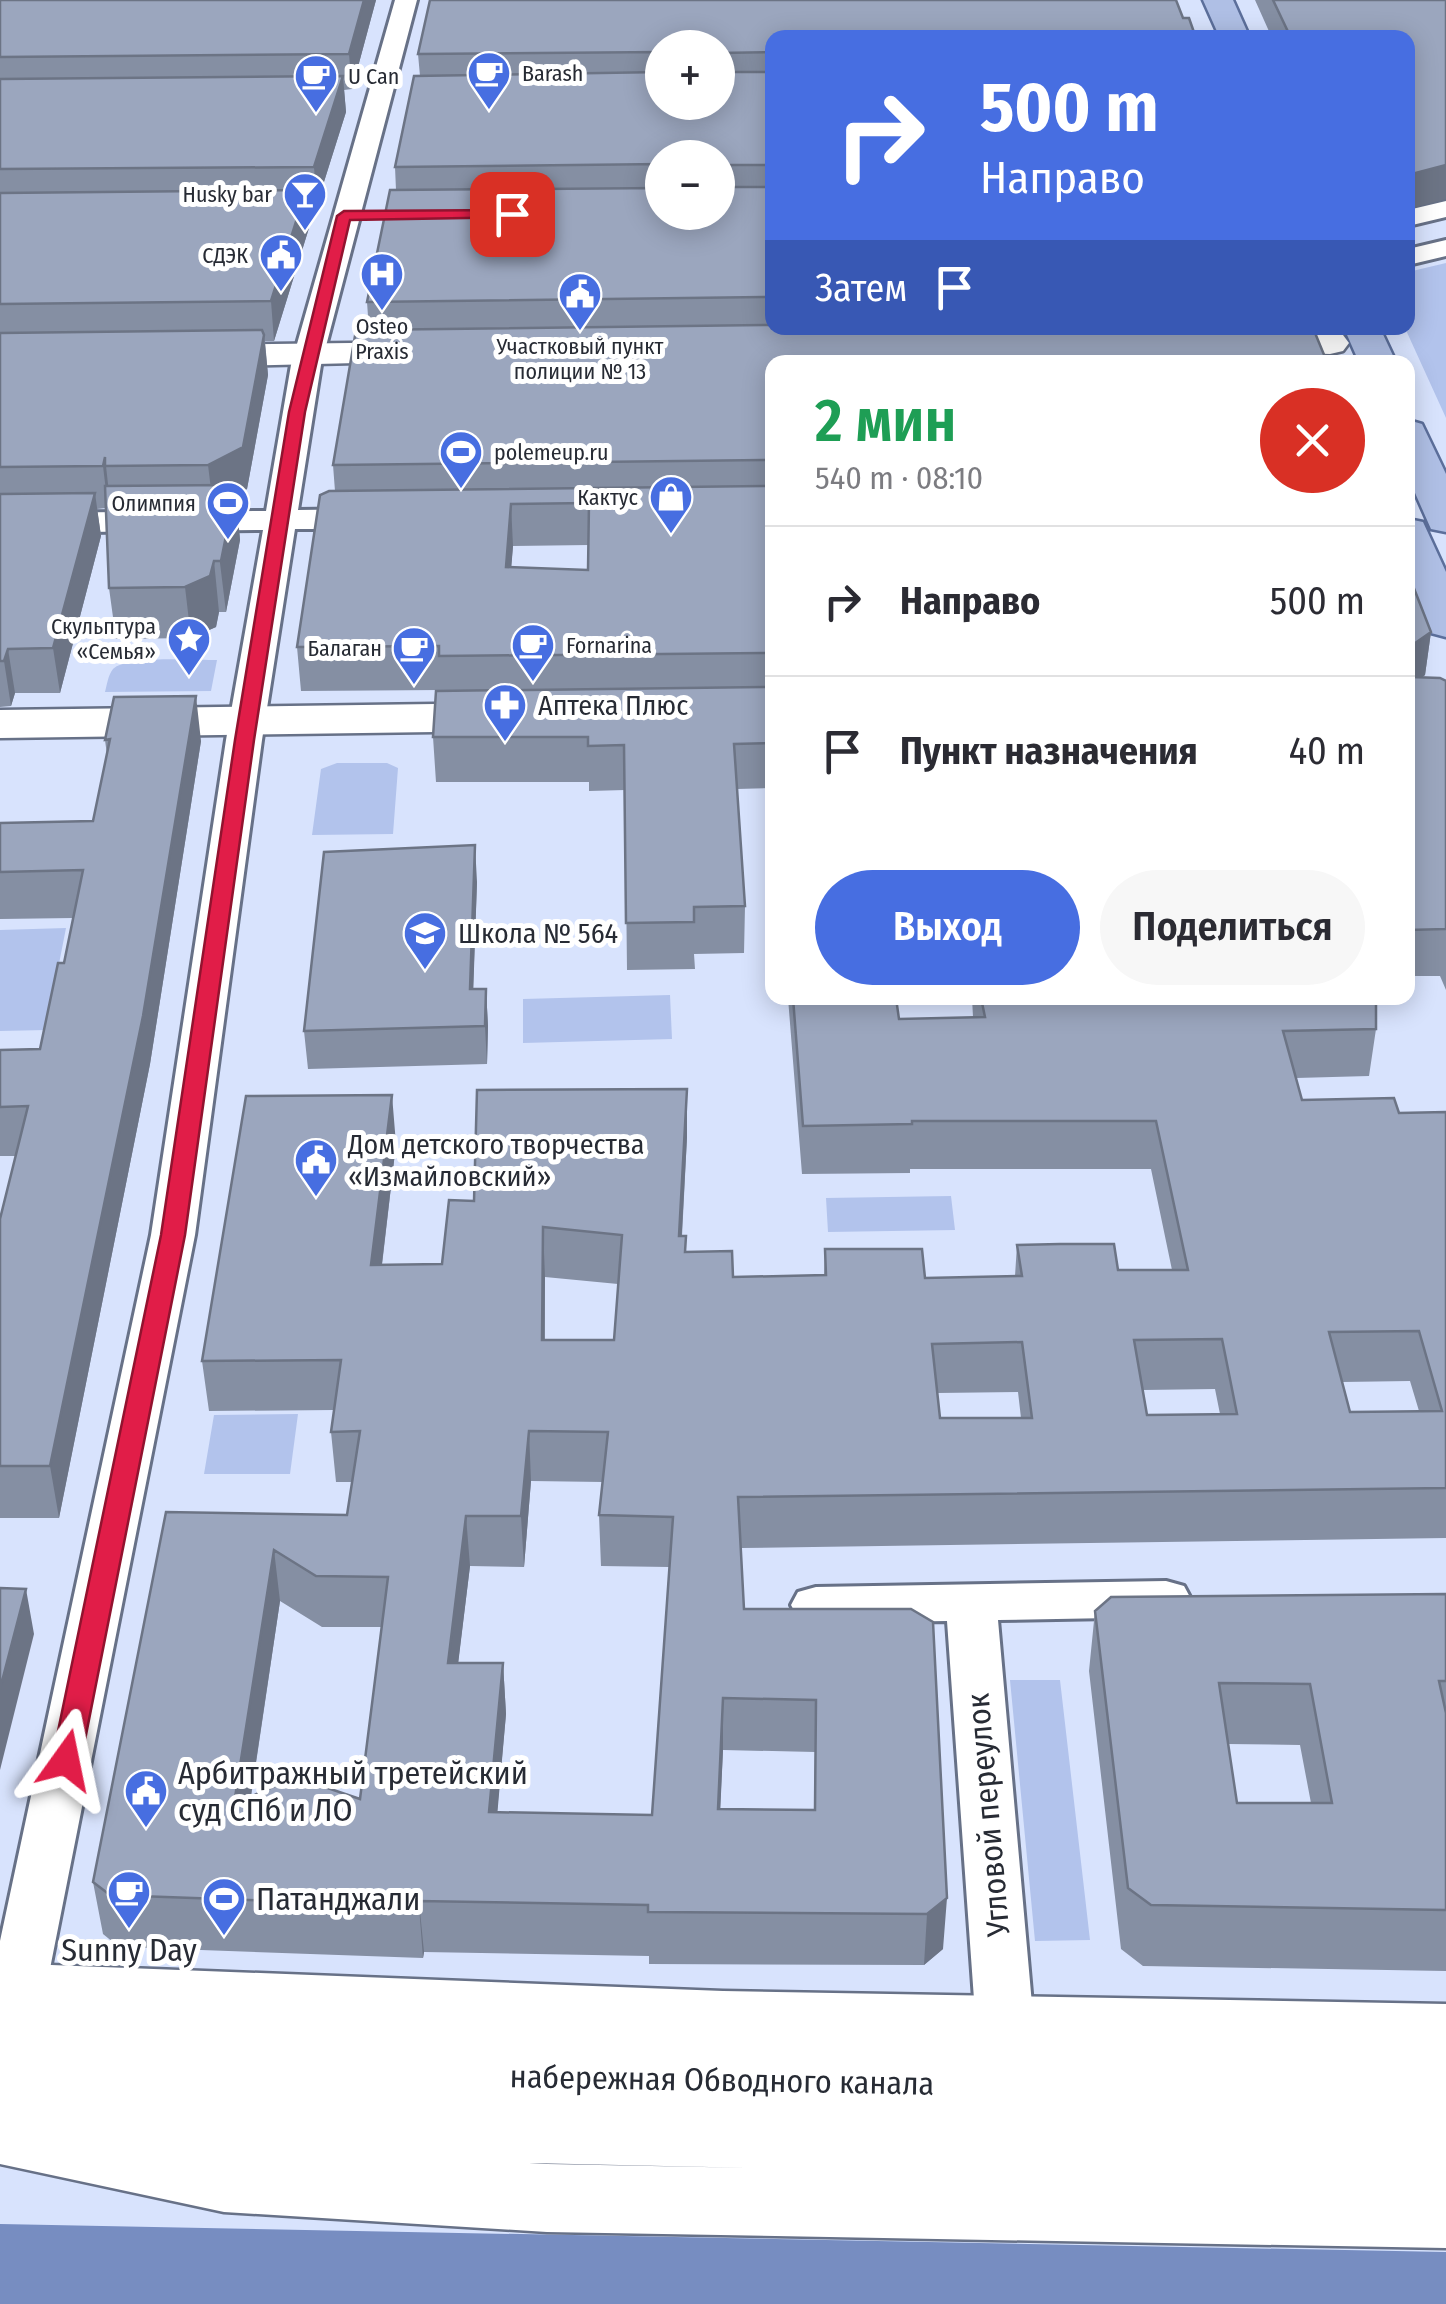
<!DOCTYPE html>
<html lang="ru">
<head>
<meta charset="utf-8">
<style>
	:root { --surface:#fff; --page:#f7f7f7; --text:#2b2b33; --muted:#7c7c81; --line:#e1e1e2; --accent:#476ee1 }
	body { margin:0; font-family:"Fira Sans Condensed",sans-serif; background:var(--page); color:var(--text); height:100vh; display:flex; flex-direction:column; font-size:38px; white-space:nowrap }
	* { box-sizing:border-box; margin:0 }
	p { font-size:32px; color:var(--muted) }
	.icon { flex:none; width:55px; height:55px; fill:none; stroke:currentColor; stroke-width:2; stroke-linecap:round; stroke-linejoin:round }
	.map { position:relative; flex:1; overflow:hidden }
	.panel { position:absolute; left:765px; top:355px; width:650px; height:650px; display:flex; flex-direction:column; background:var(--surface); border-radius:20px; box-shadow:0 5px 25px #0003 }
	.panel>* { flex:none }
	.guide { position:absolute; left:765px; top:30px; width:650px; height:305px; border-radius:20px; box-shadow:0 5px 25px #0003; background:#476ee1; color:#fff; overflow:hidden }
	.controls { position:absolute; left:645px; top:30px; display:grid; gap:20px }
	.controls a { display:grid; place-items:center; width:90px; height:90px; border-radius:50%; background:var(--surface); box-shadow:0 5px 25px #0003; font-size:50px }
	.pin { position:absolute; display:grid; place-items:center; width:85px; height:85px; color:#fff; margin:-42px; border-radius:20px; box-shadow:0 5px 15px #0006 }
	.me { position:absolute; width:110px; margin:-55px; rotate:12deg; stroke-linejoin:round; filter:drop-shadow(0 0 8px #0008) }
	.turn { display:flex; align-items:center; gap:35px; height:210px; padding:0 50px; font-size:45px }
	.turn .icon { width:130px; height:130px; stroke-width:2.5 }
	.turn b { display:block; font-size:70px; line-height:85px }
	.then { display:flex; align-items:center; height:95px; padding:0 50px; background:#0003; gap:20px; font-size:38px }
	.round { display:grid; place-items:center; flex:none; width:105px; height:105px; border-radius:52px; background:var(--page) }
	.headline { display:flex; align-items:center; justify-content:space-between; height:170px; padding:0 50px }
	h1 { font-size:60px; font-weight:600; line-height:75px; color:#1e9e55 }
	.action { display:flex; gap:20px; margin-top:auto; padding:20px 50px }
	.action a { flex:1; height:115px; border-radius:60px; background:var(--accent); color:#fff; font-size:40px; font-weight:600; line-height:115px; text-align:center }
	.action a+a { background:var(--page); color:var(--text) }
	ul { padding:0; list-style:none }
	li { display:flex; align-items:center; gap:30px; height:150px; padding:0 50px; border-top:2px solid var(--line) }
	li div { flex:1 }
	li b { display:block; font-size:38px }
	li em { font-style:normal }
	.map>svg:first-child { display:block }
	.green { fill:#b2c3ec }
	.water { fill:#778dc1 }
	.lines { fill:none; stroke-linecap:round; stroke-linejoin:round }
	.street-casing { stroke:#677187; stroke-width:6 }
	.secondary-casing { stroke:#677187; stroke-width:5 }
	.primary-casing { stroke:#5c6f9b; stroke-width:5 }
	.street { fill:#fff; fill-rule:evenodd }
	.secondary { fill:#fff; fill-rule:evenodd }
	.primary { fill:#afbfe5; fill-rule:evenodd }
	.wall { fill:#858fa3; fill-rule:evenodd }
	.shaded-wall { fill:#6c7485 }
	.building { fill:#9ba6be; stroke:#6c7485; stroke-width:2.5; fill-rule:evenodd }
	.route { fill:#e11d48; stroke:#92132f; stroke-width:2.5 }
	.labels { text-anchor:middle; stroke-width:10; stroke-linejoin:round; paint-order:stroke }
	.far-poi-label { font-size:22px; fill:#272b34; stroke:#fff; text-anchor:end }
	.poi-label { font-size:28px; fill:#272b34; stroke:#fff; text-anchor:start }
	.near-poi-label { font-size:32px; fill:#272b34; stroke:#fff; text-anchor:start }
	.near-street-label { font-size:32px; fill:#272b34; stroke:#fff }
</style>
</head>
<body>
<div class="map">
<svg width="1446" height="2304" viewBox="0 0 1446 2304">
	<rect width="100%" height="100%" fill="#d8e3fd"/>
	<!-- green -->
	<path class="green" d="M1446,263V418L1405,328L1408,272Z
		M217,660L211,691L105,692C107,685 108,675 113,669C126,655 196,660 217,660Z
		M337,763H387L398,768L393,834L312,835L321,769Z
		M66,928L46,1030L0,1031V930Z
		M670,995L672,1039L523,1043V999Z
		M951,1196L955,1230L828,1232L826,1198Z
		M298,1414L290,1474H204L214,1415Z
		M1010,1680H1060L1090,1940L1035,1941Z"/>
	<!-- water -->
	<path class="water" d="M0,2224L1446,2252V2304H0Z"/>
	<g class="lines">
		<!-- street casing -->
		<g class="street-casing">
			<path id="street" d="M395,0H417L321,365L298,510L372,509L383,512L388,519L383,526L372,529H295L262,740L195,1235L45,1994L37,2011L17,2017L0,2012V1941L151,1235L226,740L263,530L0,533V513L266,511L291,365Z
				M1446,201V217L1408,226V210Z
				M1446,240V256L1408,265V249Z
				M1166,1581L1184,1586L1191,1599L1184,1612L1166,1617L998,1620L1034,2027L1025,2044L1005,2051L985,2044L976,2027L947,1621L816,1623L798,1618L791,1605L798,1592L816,1587Z"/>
		</g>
		<!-- secondary casing -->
		<g class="secondary-casing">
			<path id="secondary" d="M1243,332H1330L1343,335L1349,343L1343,351L1330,354L1230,351L1224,343L1230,335Z
				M427,342L440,345L446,353L440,361L193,367L180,364L174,356L180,348L193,345Z
				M507,703L523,707L530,717L523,727L507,731L0,738V710Z
				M0,1963L723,1991L1446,2004V2248L547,2232L224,2212L0,2164ZM529,2163L755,2168L547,2164Z"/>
		</g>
		<!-- primary casing -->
		<g class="primary-casing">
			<path id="primary" d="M1203,0H1233L1250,38H1220Z
				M1344,328H1380L1396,362H1359Z
				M1408,420L1422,424L1446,474V532L1431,529L1408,477Z
				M1408,519L1423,522L1446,572V637L1431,633L1408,582Z"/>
		</g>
		<!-- street -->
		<use href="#street" class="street"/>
		<!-- secondary -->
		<use href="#secondary" class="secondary"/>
		<!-- primary -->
		<use href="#primary" class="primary"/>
	</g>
	<!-- wall -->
	<path class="wall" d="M0,0H376L352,89L344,90L346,112L317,204H307L309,228L274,341H265L268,375L247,489L236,495L240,540L226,612H219L216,627L191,638L116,639L109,588L106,508L97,509L101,536L60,693H15L11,706L0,707Z
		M1255,0H1446L1408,38H1272Z
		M772,38V788L737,789L745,906L744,953L694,954L695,969L627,970L625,790L589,791V782H436L433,737L441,690L301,691L297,647L335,491L333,465L369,330L367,302L396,190L395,167L420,76L418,54ZM662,48H718V102H662ZM662,158H718V212H662ZM589,545L588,570L511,567L513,546Z
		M1408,573L1431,632L1425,675L1422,677L1446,681V990L1440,976H1408Z
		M105,740L201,741L150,1064L59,1518H0V1219L16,1156H0V1050L40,1049L64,963L73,918L0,919V823L93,821L107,755Z
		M477,882L473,989H486L488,1026L487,1064L308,1069L304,1031Z
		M788,998H896L899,1019L973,1017L972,998H1277L1376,1029L1369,1076L1296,1078L1302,1100L1399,1113L1446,1112V1538L741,1548L744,1609H911L943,1949L924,1965L649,1964V1956L424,1952L423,1958L119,1947L103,1934L93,1882L166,1512L347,1515L352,1482H336L331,1432L334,1410L209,1411L202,1361L396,1144L382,1265L442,1264L474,1201L687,1089V1137L682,1236L686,1252L733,1277L824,1275L825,1249L925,1278L1015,1276L1017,1245L1118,1270H1172L1151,1169H910V1173L802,1174ZM545,1277L618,1284L614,1340H545ZM1410,1381L1419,1411L1350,1412L1342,1382ZM1215,1389L1220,1414L1147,1415L1143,1390ZM1018,1392L1021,1418H940L937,1393ZM531,1481L603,1482L599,1515L601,1566L669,1567L652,1815L497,1812L506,1714L503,1663H458L470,1566L524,1567ZM280,1601L322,1627H382L360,1799L251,1797ZM723,1750L815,1752L814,1810L720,1809Z
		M1446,1594V1971L1143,1966L1121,1949L1089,1671L1095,1611ZM1228,1744L1300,1745L1311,1803H1237Z"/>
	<!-- shaded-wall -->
	<path class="shaded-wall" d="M364,0H376L352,89L349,54Z
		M343,76L346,112L317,204L314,167Z
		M1446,165V199L1408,209V175Z
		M306,190L309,228L274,341L271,301Z
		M264,335L268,375L247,489L236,495L240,540L226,612L208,465Z
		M105,457L110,502L108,508L103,466Z
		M95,493L101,536L60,693L53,648Z
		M511,504L513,546L508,609L506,567Z
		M214,561L219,612L216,627L191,638L185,587Z
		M1431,632L1425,675L1408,688V648Z
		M8,649L15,693L11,706L4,661Z
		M196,696L201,741L150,1064L59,1518L50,1466Z
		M475,845L477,882L472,1027L470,989Z
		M486,989L488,1026L487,1064L485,1026Z
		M687,1089V1137L679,1285V1236Z
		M392,1095L396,1144L376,1314L371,1265Z
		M543,1227L545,1277L544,1390L542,1340Z
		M529,1431L531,1481L524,1567L521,1516Z
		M466,1516L470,1566L452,1714L448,1663Z
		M274,1550L280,1601L242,1855L234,1804Z
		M26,1589L34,1634L0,1770V1689Z
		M503,1663L506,1714L493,1863L489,1812Z
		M723,1698V1750L718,1860V1809Z
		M947,1898L943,1949L924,1965L927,1914Z
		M419,1901L424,1952L423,1958L419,1906Z"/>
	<!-- building -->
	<path class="building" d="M0,0H364L349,54L0,57Z
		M430,0H1176L1183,18H1189L1196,38H772V52L718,53V48H662V55V52L418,54Z
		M1273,0H1446V165L1408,175V38H1291Z
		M662,72V102H718V72H772V165H718V158H662V166V164L395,167L414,76Z
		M343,76L314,167L0,169V79Z
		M718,187H772V297L367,302L390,190L662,188V212H718Z
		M306,190L271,301L0,304V193Z
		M772,325V328H1313L1327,362H772V460L333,465L356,330Z
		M262,330L264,335L243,447L208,465L105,466V457L103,466L0,467V333Z
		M228,485L235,491L221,561H214L210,576L185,587L109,588L105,486Z
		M772,486V653L439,656V646L297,647L320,495L329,491ZM589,503L588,570L506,567L511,504Z
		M95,493L53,648L8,649L4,661H0V494Z
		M1408,573L1431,632L1408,648Z
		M1408,661L1411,663L1412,677L1440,678L1446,681V929L1408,930Z
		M772,687V743L734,744L745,906L694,907V922L626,923L624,745L588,746V737H433L436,691Z
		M196,696L143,1016L50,1466H0V1219L28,1106L0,1107V1050L40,1049L58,963H64L83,870L0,872V823L93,821L110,739L105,740L114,697Z
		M475,845L470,989H486L485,1026L304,1031L324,852Z
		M793,998H896L899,1019L985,1017L981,998H1376V1029L1283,1031L1302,1100L1394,1098L1399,1113L1446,1112V1488L738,1497L744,1609H911L933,1622L947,1898L927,1914L648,1912V1905L419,1901V1906L110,1895L93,1882L166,1512L347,1515L360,1431L331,1432L341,1360L202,1361L246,1096L392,1095L371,1265L442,1264L449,1200L474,1201L477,1090L687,1089L679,1236H686L685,1252L732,1251L733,1277L826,1275L825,1249H922L925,1278L1022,1276L1017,1245L1060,1244H1114L1118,1270H1188L1156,1121H912V1124L803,1126ZM543,1227L622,1235L614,1340H542ZM1419,1331L1442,1411L1350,1412L1329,1332ZM1222,1339L1237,1414L1147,1415L1134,1340ZM1022,1342L1032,1418H940L932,1344ZM529,1431L608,1432L599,1515L673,1517L652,1815L489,1812L503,1663H448L466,1516H521ZM274,1550L316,1576L388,1577L360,1799L310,1782H284L234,1804ZM723,1698L816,1700L815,1810L718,1809Z
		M0,1588L26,1589L0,1689Z
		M1446,1594V1681H1439L1446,1713V1910L1151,1905L1128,1888L1095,1611L1111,1597ZM1219,1683L1310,1684L1332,1803H1237Z"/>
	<!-- route -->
	<path class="route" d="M512,210L519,214L517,217L350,220L305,412L254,740L185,1235L81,1760L76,1768L66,1771L57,1768L52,1760L161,1235L235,740L289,412L337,216L344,211Z"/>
	<!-- icons -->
	<defs>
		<g id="cafe-pin" transform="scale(2.25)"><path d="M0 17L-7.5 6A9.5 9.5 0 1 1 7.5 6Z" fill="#476ee1" stroke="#fff"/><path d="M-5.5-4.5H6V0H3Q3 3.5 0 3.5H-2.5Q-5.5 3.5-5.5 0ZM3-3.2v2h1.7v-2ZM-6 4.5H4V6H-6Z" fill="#fff"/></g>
		<g id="bar-pin" transform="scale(2.25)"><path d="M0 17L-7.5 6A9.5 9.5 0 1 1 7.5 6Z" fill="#476ee1" stroke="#fff"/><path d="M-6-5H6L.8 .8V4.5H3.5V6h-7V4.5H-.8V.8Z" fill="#fff"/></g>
		<g id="civic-pin" transform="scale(2.25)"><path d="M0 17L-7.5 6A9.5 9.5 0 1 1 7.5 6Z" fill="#476ee1" stroke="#fff"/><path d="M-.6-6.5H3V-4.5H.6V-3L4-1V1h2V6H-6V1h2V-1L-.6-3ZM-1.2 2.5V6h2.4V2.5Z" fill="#fff"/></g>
		<g id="hospital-pin" transform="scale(2.25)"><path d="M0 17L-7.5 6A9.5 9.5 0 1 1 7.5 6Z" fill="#476ee1" stroke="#fff"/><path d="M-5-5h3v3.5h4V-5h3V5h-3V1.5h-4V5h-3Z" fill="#fff"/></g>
		<g id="stadium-pin" transform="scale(2.25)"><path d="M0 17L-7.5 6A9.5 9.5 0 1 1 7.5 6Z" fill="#476ee1" stroke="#fff"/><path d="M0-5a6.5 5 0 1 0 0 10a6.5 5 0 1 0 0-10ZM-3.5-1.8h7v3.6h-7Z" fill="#fff"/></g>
		<g id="shop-pin" transform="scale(2.25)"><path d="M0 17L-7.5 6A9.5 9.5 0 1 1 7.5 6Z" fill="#476ee1" stroke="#fff"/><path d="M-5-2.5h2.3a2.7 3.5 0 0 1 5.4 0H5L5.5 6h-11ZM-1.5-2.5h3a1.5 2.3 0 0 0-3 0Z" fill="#fff"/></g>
		<g id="sight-pin" transform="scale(2.25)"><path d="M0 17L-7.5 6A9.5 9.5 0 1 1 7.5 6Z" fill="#476ee1" stroke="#fff"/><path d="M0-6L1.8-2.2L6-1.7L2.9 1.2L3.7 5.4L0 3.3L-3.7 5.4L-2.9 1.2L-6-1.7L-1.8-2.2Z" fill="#fff"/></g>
		<g id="pharmacy-pin" transform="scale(2.25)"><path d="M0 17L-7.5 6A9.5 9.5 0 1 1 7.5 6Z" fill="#476ee1" stroke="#fff"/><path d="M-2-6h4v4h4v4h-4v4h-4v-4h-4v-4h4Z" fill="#fff"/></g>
		<g id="school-pin" transform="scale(2.25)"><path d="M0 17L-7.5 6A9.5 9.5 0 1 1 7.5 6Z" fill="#476ee1" stroke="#fff"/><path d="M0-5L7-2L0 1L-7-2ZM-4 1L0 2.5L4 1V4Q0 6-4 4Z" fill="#fff"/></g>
	</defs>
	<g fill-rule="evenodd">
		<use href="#cafe-pin" x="489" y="73"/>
		<use href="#cafe-pin" x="316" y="76"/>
		<use href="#bar-pin" x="305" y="194"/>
		<use href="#civic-pin" x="281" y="255"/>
		<use href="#hospital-pin" x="382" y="274"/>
		<use href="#civic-pin" x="580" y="294"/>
		<use href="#stadium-pin" x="461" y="452"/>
		<use href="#shop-pin" x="671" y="497"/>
		<use href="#stadium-pin" x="228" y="503"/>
		<use href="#sight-pin" x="189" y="639"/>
		<use href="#cafe-pin" x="533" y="645"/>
		<use href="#cafe-pin" x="414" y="648"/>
		<use href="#pharmacy-pin" x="505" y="705"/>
		<use href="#school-pin" x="425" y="933"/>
		<use href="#civic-pin" x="316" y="1160"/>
		<use href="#civic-pin" x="146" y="1791"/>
		<use href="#cafe-pin" x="129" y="1892"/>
		<use href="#stadium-pin" x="224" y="1899"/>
	</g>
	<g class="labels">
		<!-- far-poi labels -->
		<g class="far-poi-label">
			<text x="522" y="81" text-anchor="start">Barash</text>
			<text x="348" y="84" text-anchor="start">U Can</text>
			<text x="272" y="202">Husky bar</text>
			<text x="248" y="263">СДЭК</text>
			<text x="382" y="334" text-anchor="middle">Osteo<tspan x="382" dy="25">Praxis</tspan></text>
			<text x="580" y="354" text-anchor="middle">Участковый пункт<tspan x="580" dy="25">полиции № 13</tspan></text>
			<text x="494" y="460" text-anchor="start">polemeup.ru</text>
			<text x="638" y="505">Кактус</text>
			<text x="196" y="511">Олимпия</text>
			<text x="156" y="634">Скульптура<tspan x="156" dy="25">«Семья»</tspan></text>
			<text x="566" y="653" text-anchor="start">Fornarina</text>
			<text x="382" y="656">Балаган</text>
		</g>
		<!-- poi labels -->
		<g class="poi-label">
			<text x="538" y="715">Аптека Плюс</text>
			<text x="458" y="943">Школа № 564</text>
			<text x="348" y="1154">Дом детского творчества<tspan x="348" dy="32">«Измайловский»</tspan></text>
		</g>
		<!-- near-poi labels -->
		<g class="near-poi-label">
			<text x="178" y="1784">Арбитражный третейский<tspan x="178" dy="37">суд СПб и ЛО</tspan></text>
			<text x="256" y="1910">Патанджали</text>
			<text x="129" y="1961" text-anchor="middle">Sunny Day</text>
		</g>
		<!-- near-street labels -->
		<g class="near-street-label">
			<text transform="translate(988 1815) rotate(-95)" y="11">Угловой переулок</text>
			<text transform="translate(722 2080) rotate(1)" y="11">набережная Обводного канала</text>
		</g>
	</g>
</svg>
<div class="controls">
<a>+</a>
<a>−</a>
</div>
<div class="pin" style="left:512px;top:214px;background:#d93025"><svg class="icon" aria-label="arrive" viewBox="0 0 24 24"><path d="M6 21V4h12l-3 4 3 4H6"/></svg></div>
<svg class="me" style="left:66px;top:1760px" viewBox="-20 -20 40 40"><path d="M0-17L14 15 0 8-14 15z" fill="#e11d48" stroke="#fff" stroke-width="4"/></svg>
<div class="guide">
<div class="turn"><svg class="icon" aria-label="right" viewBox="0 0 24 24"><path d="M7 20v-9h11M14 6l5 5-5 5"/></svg><div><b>500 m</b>Направо</div></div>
<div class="then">Затем<svg class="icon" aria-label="arrive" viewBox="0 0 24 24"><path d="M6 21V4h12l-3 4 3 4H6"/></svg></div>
</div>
<section class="panel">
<div class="headline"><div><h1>2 мин</h1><p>540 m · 08:10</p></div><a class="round" style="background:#d93025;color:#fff"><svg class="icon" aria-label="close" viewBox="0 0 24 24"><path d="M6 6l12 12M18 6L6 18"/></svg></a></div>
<ul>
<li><svg class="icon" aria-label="right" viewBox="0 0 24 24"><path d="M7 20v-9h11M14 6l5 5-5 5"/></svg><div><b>Направо</b></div><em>500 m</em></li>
<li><svg class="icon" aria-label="arrive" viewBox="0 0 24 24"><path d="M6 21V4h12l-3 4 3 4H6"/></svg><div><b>Пункт назначения</b></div><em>40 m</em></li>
</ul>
<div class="action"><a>Выход</a><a>Поделиться</a></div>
</section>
</div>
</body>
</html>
